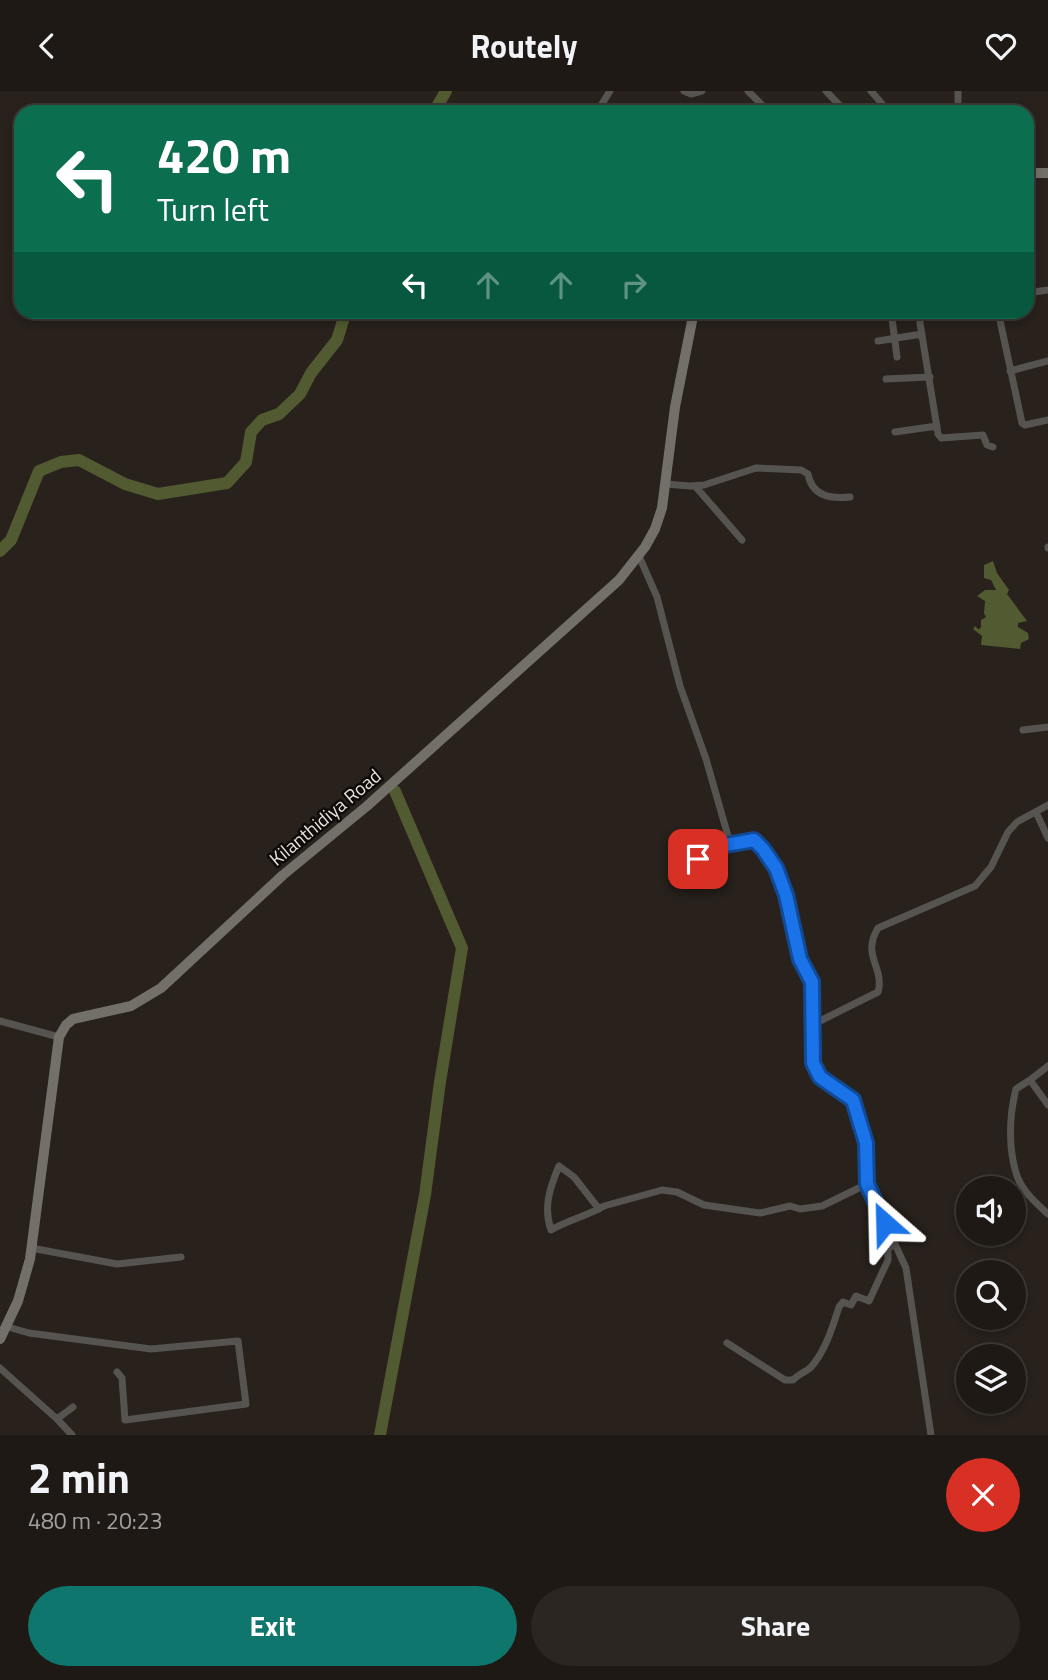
<!DOCTYPE html>
<html lang="en">
<head>
<meta charset="utf-8">
<style>
	:root { --surface:#1e1915; --page:#2b2622; --text:#f1f3f6; --muted:#a1a0a0; --line:#3c3834; --accent:#0f766e }
	body { margin:0; font-family:"Titillium Web",sans-serif; background:var(--page); color:var(--text); height:100vh; display:flex; flex-direction:column; font-size:26px; white-space:nowrap }
	* { box-sizing:border-box; margin:0 }
	p { font-size:23px; color:var(--muted) }
	.icon { flex:none; width:38px; height:38px; fill:none; stroke:currentColor; stroke-width:2; stroke-linecap:round; stroke-linejoin:round }
	.map { position:relative; height:1344px; overflow:hidden }
	.details { display:flex; flex-direction:column; background:var(--surface); flex:1 }
	.details>* { flex:none }
	.banner { position:absolute; left:14px; top:14px; width:1020px; height:214px; border-radius:21px; box-shadow:0 4px 10px #0003,0 0 0 2px var(--line); background:#0b6e4f; color:#fff; overflow:hidden }
	.buttons { position:absolute; left:956px; top:1085px; display:grid; gap:14px }
	.buttons a { display:grid; place-items:center; width:70px; height:70px; border-radius:50%; background:var(--surface); box-shadow:0 4px 10px #0003,0 0 0 2px var(--line); font-size:35px }
	.pin { position:absolute; display:grid; place-items:center; width:60px; height:60px; color:#fff; margin:-30px; border-radius:14px; box-shadow:0 4px 10px #0006 }
	.me { position:absolute; width:77px; margin:-38px; rotate:335deg; stroke-linejoin:round; filter:drop-shadow(0 0 5px #0008) }
	.turn { display:flex; align-items:center; gap:24px; height:147px; padding:0 28px; font-size:32px }
	.turn .icon { width:91px; height:91px; stroke-width:2.5 }
	.turn b { display:block; font-size:49px; line-height:60px }
	.lanes { display:flex; align-items:center; height:66px; padding:0 28px; background:#0003; justify-content:center; gap:35px; direction:ltr }
	.lanes .off { opacity:.35 }
	.round { display:grid; place-items:center; flex:none; width:74px; height:74px; border-radius:37px; background:var(--page) }
	.headline { display:flex; align-items:center; justify-content:space-between; height:119px; padding:0 28px }
	h1 { font-size:42px; font-weight:700; line-height:52px }
	.action { display:flex; gap:14px; margin-top:auto; padding:14px 28px }
	.action a { flex:1; height:80px; border-radius:42px; background:var(--accent); color:#fff; font-size:28px; font-weight:700; line-height:80px; text-align:center }
	.action a+a { background:var(--page); color:var(--text) }
	header { display:flex; justify-content:space-between; align-items:center; height:91px; padding:0 28px; background:var(--surface); font-size:32px; font-weight:700 }
	.map>svg:first-child { display:block }
	.water { fill:#515a30 }
	.lines { fill:none; stroke-linecap:round; stroke-linejoin:round }
	.river { stroke:#515a30; stroke-width:12 }
	.street { stroke:#565450; stroke-width:7 }
	.secondary { stroke:#73706a; stroke-width:10 }
	.route-casing { stroke:#114b97; stroke-width:18 }
	.route { stroke:#1a73e8; stroke-width:12 }
	.labels { text-anchor:middle; stroke-width:5; stroke-linejoin:round; paint-order:stroke }
	.street-label { font-size:19px; fill:#e9e4e1; stroke:#0e0b09 }
</style>
</head>
<body>
<header><svg class="icon" aria-label="back" viewBox="0 0 24 24"><path d="M15 5l-7 7 7 7"/></svg>Routely<svg class="icon" aria-label="heart" viewBox="0 0 24 24"><path d="M12 20l-8-8c-3-5 5-10 8-4 3-6 11-1 8 4z"/></svg></header>
<div class="map">
<svg width="1048" height="1344" viewBox="0 0 1048 1344">
	<rect width="100%" height="100%" fill="#28211c"/>
	<!-- water -->
	<path class="water" d="M993,470L997,482L1009,499L1007,503L1027,530L1018,532V536L1028,542L1029,548L1021,552L1020,558L981,554L982,545L973,538L975,535L978,538L981,537V529L986,526L984,522L985,510L977,505L985,499H996L991,489L984,487V474Z"/>
	<g class="lines">
		<!-- river -->
		<path class="river" d="M434,21L446,0
			M0,460L11,449L39,380L61,371L79,369L125,393L158,403L227,392L246,371L251,341L262,329L279,323L300,303L311,282L337,249L346,220
			M380,1344L425,1104L440,991L462,857L395,700"/>
		<!-- street -->
		<path class="street" d="M684,0L691,3L702,0
			M748,0L769,21
			M826,0L846,21
			M871,0L889,21
			M597,21L610,0
			M958,21V0
			M1000,21V18
			M1027,202L1048,199
			M891,220L897,266
			M921,220L920,232L938,343L941,347L983,344L987,354L993,356
			M998,220L1022,332L1025,334L1048,329
			M878,250L922,243
			M1010,280L1048,270
			M886,288L930,286
			M895,341L937,335
			M665,393L690,395L704,394L756,377L801,379L808,383C812,405 830,408 850,406
			M695,395L742,449
			M1048,456V457
			M639,465L657,506L680,595L706,668L730,752
			M1023,639L1048,636
			M1036,721L1048,747
			M692,790C694,783 695,774 698,768C708,750 736,751 754,749L763,758L776,777L786,804L800,868L812,891L813,972L816,981L820,986L853,1009L866,1053L867,1093L906,1177L931,1344
			M812,928L820,930L878,901C885,877 861,865 878,837L975,795L991,776L1008,741L1017,731L1048,714
			M0,930L59,946
			M1030,989L1048,975
			M1048,1014L1030,989L1016,998C1009,1025 1008,1058 1017,1085C1023,1101 1036,1112 1048,1123
			M599,1118L574,1086L559,1075C550,1096 543,1116 551,1139C568,1129 587,1125 604,1115L662,1099L677,1101L704,1114L760,1122L790,1115L800,1118L822,1115L867,1093
			M31,1157L117,1173L181,1166
			M8,1236L29,1242L151,1258L238,1250L246,1313L125,1329L122,1287L117,1281
			M727,1252L785,1289H793C799,1283 806,1281 811,1276C825,1261 833,1235 839,1216L843,1211L851,1214L856,1205L869,1210L888,1169V1159L894,1151
			M0,1277L57,1328L72,1344
			M57,1328L73,1316"/>
		<!-- secondary -->
		<path class="secondary" d="M1027,82H1048
			M0,1248L18,1210L30,1168L59,946L66,934L73,928L131,915L161,897L283,784L367,715L619,489L645,456L655,438L662,417L675,316L694,220"/>
	</g>
	<g class="lines">
		<!-- route casing -->
		<g class="route-casing">
			<path id="route" d="M698,768L709,757L754,749L763,758L776,777L786,804L800,868L812,891L813,972L820,986L853,1009L866,1052L867,1093L885,1132"/>
		</g>
		<!-- route -->
		<use href="#route" class="route"/>
	</g>
	<g class="labels">
		<!-- street labels -->
		<g class="street-label">
			<text transform="translate(325 726) rotate(-40)" y="7">Kilanthidiya Road</text>
		</g>
	</g>
</svg>
<div class="buttons">
<a><svg class="icon" aria-label="sound" viewBox="0 0 24 24"><path d="M4 9h4l5-4v14l-5-4H4zM17 9q2 3 0 6"/></svg></a>
<a><svg class="icon" aria-label="search" viewBox="0 0 24 24"><circle cx="10" cy="10" r="6"/><path d="M15 15l6 6"/></svg></a>
<a><svg class="icon" aria-label="layers" viewBox="0 0 24 24"><path d="M12 4l9 5-9 5-9-5zM3 14l9 5 9-5"/></svg></a>
</div>
<div class="pin" style="left:698px;top:768px;background:#d93025"><svg class="icon" aria-label="arrive" viewBox="0 0 24 24"><path d="M6 21V4h12l-3 4 3 4H6"/></svg></div>
<svg class="me" style="left:885px;top:1132px" viewBox="-20 -20 40 40"><path d="M0-17L14 15 0 8-14 15z" fill="#1a73e8" stroke="#fff" stroke-width="4"/></svg>
<div class="banner">
<div class="turn"><svg class="icon" aria-label="left" viewBox="0 0 24 24"><path d="M17 20v-9H6M10 6l-5 5 5 5"/></svg><div><b>420 m</b>Turn left</div></div>
<div class="lanes"><svg class="icon" aria-label="left" viewBox="0 0 24 24"><path d="M17 20v-9H6M10 6l-5 5 5 5"/></svg><svg class="icon off" aria-label="ahead" viewBox="0 0 24 24"><path d="M12 20V5M6 11l6-6 6 6"/></svg><svg class="icon off" aria-label="ahead" viewBox="0 0 24 24"><path d="M12 20V5M6 11l6-6 6 6"/></svg><svg class="icon off" aria-label="right" viewBox="0 0 24 24"><path d="M7 20v-9h11M14 6l5 5-5 5"/></svg></div>
</div>
</div>
<section class="details">
<div class="headline"><div><h1>2 min</h1><p>480 m · 20:23</p></div><a class="round" style="background:#d93025;color:#fff"><svg class="icon" aria-label="close" viewBox="0 0 24 24"><path d="M6 6l12 12M18 6L6 18"/></svg></a></div>
<div class="action"><a>Exit</a><a>Share</a></div>
</section>
</body>
</html>
